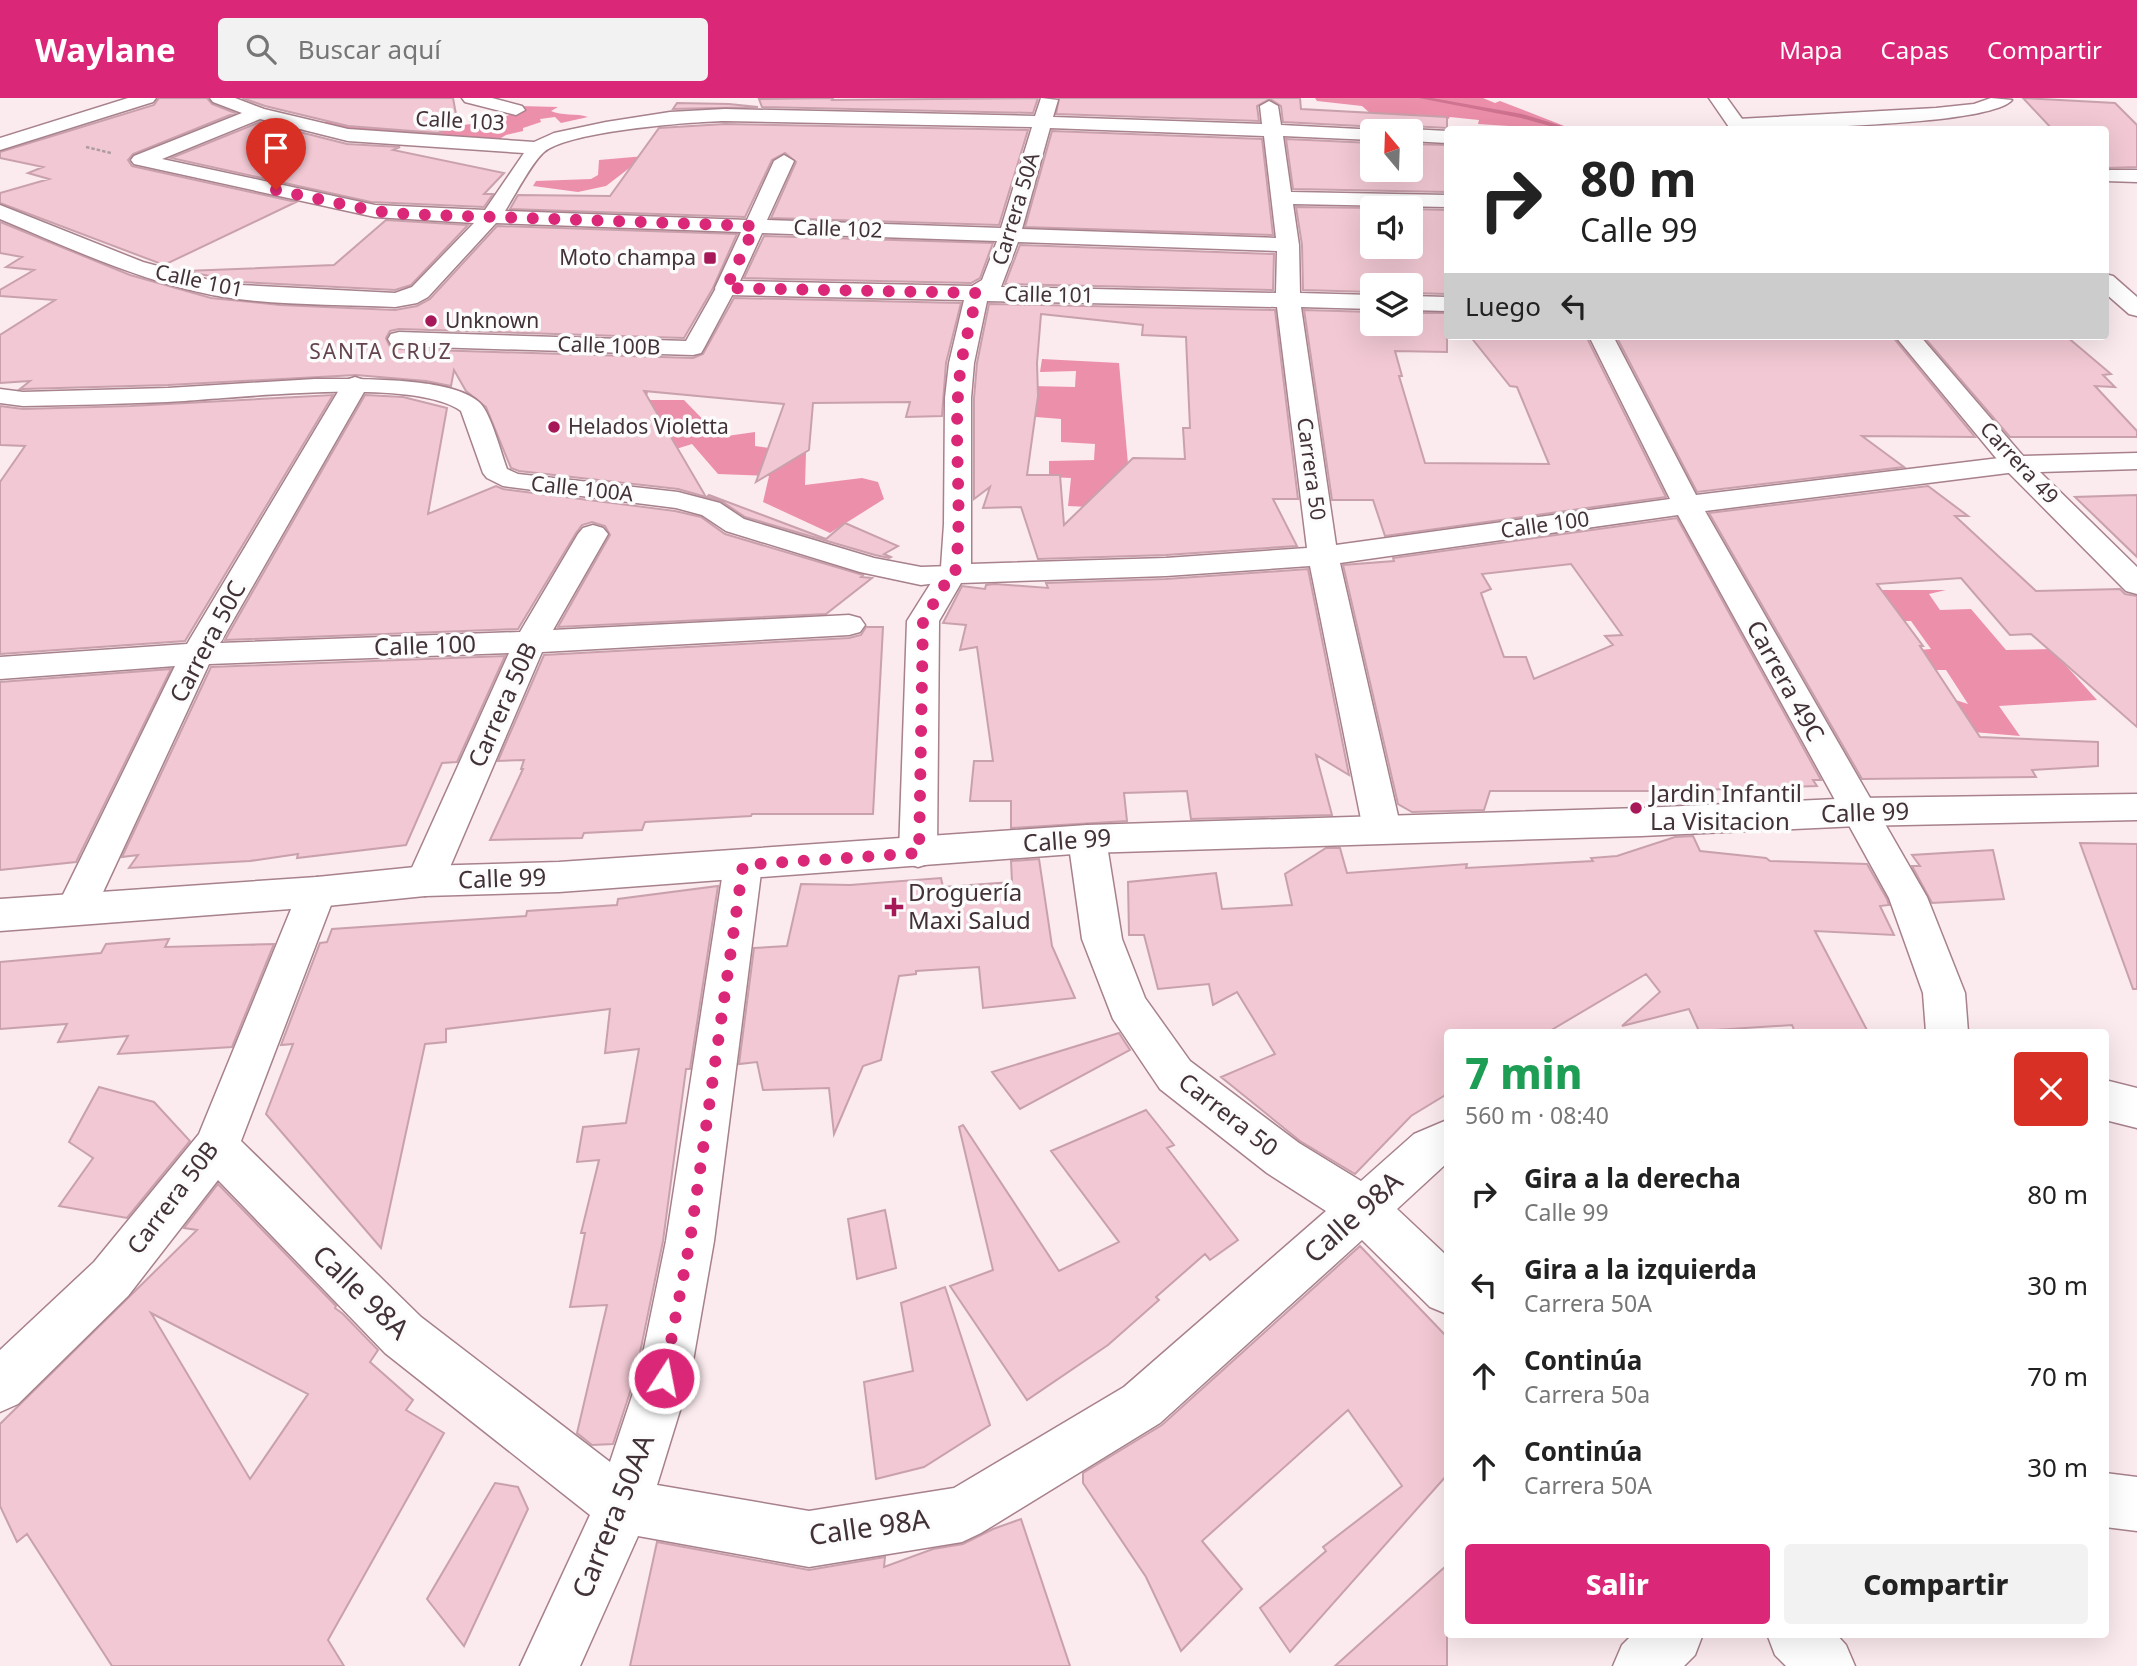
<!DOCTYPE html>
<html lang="es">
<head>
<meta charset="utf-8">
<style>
	:root { --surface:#fff; --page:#f2f2f2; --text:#222; --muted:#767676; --accent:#db2777 }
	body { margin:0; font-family:"Noto Sans",sans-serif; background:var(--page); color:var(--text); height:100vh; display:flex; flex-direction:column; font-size:26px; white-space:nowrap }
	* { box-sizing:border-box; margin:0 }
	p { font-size:23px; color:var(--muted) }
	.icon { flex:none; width:38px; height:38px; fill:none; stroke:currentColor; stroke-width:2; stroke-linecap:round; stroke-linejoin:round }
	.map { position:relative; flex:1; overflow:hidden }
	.details { position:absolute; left:1444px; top:931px; width:665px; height:609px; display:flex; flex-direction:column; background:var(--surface); border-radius:7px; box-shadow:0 7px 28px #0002 }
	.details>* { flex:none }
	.hud { position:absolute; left:1444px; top:28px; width:665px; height:214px; border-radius:7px; box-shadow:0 7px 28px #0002; background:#fff; color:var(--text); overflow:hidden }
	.needle { width:46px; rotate:341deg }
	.buttons { position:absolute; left:1360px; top:21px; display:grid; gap:14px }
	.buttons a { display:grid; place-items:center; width:63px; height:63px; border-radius:7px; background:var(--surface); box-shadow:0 7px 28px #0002; font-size:35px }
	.pin { position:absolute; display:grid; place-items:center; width:60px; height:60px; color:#fff; margin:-72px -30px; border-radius:50% 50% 50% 0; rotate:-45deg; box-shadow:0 0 7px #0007 }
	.pin .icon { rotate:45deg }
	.me { position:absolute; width:77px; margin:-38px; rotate:11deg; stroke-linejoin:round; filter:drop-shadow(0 0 5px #0008) }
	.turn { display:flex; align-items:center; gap:24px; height:147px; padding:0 21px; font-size:32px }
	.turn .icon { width:91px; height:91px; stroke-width:2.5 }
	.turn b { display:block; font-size:49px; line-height:60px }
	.then { display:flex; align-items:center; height:66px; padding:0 21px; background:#0003; gap:14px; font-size:26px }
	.round { display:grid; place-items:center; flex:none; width:74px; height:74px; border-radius:7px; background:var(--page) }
	.headline { display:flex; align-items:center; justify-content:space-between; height:119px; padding:0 21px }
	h1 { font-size:42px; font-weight:800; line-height:52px; color:#1e9e55 }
	.primary-button { display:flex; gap:14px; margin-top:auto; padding:14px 21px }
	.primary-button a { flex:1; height:80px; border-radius:7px; background:var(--accent); color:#fff; font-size:28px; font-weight:800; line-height:80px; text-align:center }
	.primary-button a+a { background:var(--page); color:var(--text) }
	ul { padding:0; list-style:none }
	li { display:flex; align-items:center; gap:21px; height:91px; padding:0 21px }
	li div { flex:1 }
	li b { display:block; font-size:26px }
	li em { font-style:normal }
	header { display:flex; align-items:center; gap:42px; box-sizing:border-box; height:98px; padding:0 35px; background:var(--accent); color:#fff }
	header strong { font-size:33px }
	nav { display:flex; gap:38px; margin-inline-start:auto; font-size:24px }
	.search { width:490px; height:63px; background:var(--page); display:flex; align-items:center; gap:18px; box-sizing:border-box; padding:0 24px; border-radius:7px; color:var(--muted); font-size:26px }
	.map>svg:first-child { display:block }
	.forest { fill:#ec8fab }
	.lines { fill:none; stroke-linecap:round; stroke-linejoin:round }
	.stream { fill:#ce7390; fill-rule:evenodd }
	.building { fill:#f1c8d3; stroke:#c9a1ac; stroke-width:2; fill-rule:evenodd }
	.pedestrian-casing { stroke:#a7818c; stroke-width:3 }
	.minor-casing { stroke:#a7818c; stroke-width:3 }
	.tertiary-casing { stroke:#a7818c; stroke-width:3 }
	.secondary-casing { stroke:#a7818c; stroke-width:3 }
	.path { stroke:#ad9ca0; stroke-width:2.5; stroke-dasharray:3.5 2; stroke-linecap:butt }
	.pedestrian { fill:#fff; fill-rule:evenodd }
	.minor { fill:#fff; fill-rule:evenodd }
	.tertiary { fill:#fff; fill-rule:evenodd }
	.secondary { fill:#fff; fill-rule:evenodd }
	.route { stroke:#db2777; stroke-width:12; stroke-dasharray:0 21.6 }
	.poi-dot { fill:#a71858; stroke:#fcfcfc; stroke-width:2.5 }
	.labels { text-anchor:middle; stroke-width:7; stroke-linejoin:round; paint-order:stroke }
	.far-street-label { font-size:21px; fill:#423237; stroke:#fcfcfc }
	.far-poi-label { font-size:21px; fill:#423237; stroke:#fcfcfc; text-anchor:start }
	.far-neighbourhood-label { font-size:21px; letter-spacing:2px; fill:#64434c; stroke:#fcfcfc }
	.street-label { font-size:24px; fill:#423237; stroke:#fcfcfc }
	.poi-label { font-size:24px; fill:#423237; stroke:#fcfcfc; text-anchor:start }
	.near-street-label { font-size:28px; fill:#423237; stroke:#fcfcfc }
</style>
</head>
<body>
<header>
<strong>Waylane</strong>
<div class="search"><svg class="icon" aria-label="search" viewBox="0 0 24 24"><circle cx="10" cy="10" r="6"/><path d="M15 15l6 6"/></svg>Buscar aquí</div>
<nav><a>Mapa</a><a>Capas</a><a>Compartir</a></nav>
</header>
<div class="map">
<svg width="2137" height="1568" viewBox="0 0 2137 1568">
	<rect width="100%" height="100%" fill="#fbeaee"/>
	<!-- forest -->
	<path class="forest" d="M1315,0H1483L1495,5L1500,3L1572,31H1509V28L1478,26L1479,22L1450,19L1445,25L1371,16L1362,8L1317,3Z
		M519,8L558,9L551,13C561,18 576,15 588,19L561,25L555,19L540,21L541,24L523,30V33L506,37L496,43L403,44L317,26L344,18L462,27L491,24L494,27L506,21L504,19L520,13Z
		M645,58L606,88L578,94L533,88L536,83L591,81L598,77L599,62Z
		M1042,261L1119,265L1132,411L1068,408L1071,380L1049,379V363L1094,362L1095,346L1061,344V321L1036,319L1027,306L1032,288L1075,289L1076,273L1040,274Z
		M650,286L646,302H684L720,339L755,334V348L806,355L805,387L862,380L878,384L884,401L830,435L763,404L769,378L718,376L692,346L660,356L598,301Z
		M1877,492H1946L1929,496L1940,512L1971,511L2006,552L2051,551L2097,602L1999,608L2020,638L1961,633L1943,598L1968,606L1946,572H1894L1882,555L1931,551L1911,523H1853Z"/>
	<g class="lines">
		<!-- stream -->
		<path class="stream" d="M1419,0H1432L1522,16L1575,32H1564L1521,20Z"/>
	</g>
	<!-- building -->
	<path class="building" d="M159,0H207L212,6L235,15L133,56L128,62L132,68L296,104L164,167L0,105V95L49,81L28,75L43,69L0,60V54L154,7Z
		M242,0H453L458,27L438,35L348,28L265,8Z
		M833,0L832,2L1038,0L1033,15L762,9L759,1Z
		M1059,0H1300L1301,11L1447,19V30L1410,28L1400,33H1381L1379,29L1283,24L1281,8L1270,1L1257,8L1259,23L1056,16Z
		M2023,0L2115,5L2137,27V69L2105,70V32H2053Z
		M677,5L729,6L758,9L673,11Z
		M260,24L347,46L400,49L393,52L504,75L484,96H493L484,109L371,104L171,60Z
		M725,26L1028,32L999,127L771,120L796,64L785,55L772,62L745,119L510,111L518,97L610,98L659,30Z
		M1052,33L1262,41L1273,137L1025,129Z
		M1286,41L1372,45V72H1410V46L1447,47V94L1293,91Z
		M1296,109L1376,110H1372V149H1410V111L1447,112V196L1410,195V187H1372V194L1303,192L1302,147Z
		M386,122L468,127L411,187L395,192L239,184L185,173L334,167Z
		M0,124L130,177L211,200L280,207L395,212L417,208L430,201L497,128L737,136L713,190L684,240L399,231L390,233L386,240L389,247L399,251L693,260L703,256L734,200L961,205L946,265L942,318L906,319L910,304L813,305L809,352L756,384L784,306L644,293L706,399L678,391L519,373L511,370L486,309L466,293L454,272L451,288L426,283L356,277L168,287L23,291H20L30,283L0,285V237L55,202L0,198V192L34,172L6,169L22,159L0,155Z
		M764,138L993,145L980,180L971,185L744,180Z
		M1020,147L1274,156L1273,192L1005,186Z
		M989,206L1275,212L1298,401H1273L1297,448L1166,457L1038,461L1021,409L983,410L990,389L974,401V300L977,265ZM1041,216L1143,227L1142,237L1186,239L1190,330H1183L1185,361L1133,360L1064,427L1060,377H1027L1038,298L1037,265Z
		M1304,212L1372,214V226H1410V215H1447V254L1395,253L1402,278H1399L1425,365L1549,366L1517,289L1510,288L1470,238H1586L1666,399L1385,438L1373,402H1332Z
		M1616,238H1892L1975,339L1862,338L1904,369L1697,394Z
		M1923,238H2066L2111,276L2103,277L2115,289L2095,288L2137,333V339H2010Z
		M333,297L185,543L0,556V384L25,348L0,347V308L23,311L131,308Z
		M365,297L403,299L447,310L428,416L496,388L503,391L675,413L701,419L725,436L863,477L861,479L872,480L826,516L558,529L610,437L605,428L592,424L582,427L576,435L518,531L225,542Z
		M1928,388L1968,418H1955L2036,493L2120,491L2125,496L2137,498V629L2031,536L2010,537L1961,480L1877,486L1923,548H1920L1980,639L2098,644V668L2032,672L2036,679L1862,681L1709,415Z
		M709,397L826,441L845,425L898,448L884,456L891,459L889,460L875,457L745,419L721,403L707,399Z
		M2137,397V459L2075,399Z
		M1677,420L1821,682H1813L1817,688L1669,693H1490L1484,712L1412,714L1398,706L1343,467L1394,463L1393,460ZM1571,466L1622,537L1605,538L1613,547L1534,581L1526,559H1504L1481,495L1491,491L1482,476Z
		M1308,471L1349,677L1316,657L1332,717L1191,721L1187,693L1124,695L1127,723L1011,730V703H970L974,663H993L977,549L960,552L966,527L943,525L962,488L985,491L986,487L995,486L1048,490L1046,485L1166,481Z
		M866,529H883L873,716H752L751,718L645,724L642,732L584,735L582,740L490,742L523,671H521L524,662L498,663L544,557L849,540L861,537Z
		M505,558L457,664L442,665L406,747L297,760L298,756L250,763L129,770L138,757L122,759L211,569Z
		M171,571L76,764L0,772V584Z
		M1693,738L1700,753L1766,760L1770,763L1867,766L1887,801L1889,807L1880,808L1894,837L1815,833L1868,934H1795L1792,927L1699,933L1689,911L1622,928L1660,894L1646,876L1548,934H1447V996L1411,1018L1355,1076L1300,1043L1221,979L1275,956L1237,894L1213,907L1209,886L1158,891L1144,837H1129L1128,784L1216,775L1222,811L1292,807L1285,776L1326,750H1340L1347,775L1467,766L1466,770L1593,763L1591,760L1617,758L1675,739Z
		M2080,745L2137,746V891H2133Z
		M1993,752L2004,801L1932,805L1912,768H1920L1912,757Z
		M1039,761L1052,848L1075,900L983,910L979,869L916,873V876L899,878L881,962L863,968L834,1036L829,990L763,992L757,964L739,966L754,850L787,848L801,786L850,787L941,780L943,789L1012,784L1011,763Z
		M718,788L690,971H686L663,1143L635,1279L613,1346L592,1347L577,1335L607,1207L570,1209L585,1135H581L599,1062L577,1064L583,1029L626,1025L639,951L605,955L610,911L446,931V944L425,946L381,1150L266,1016L293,946L281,947L320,845L327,844L332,831L526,818L527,813L617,807L618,801Z
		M169,841L165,849L274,846L232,949L118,956L128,938L58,944L67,926L0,931V864L101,855L106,846Z
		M1119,935L1130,952L1020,1011L992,974Z
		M99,989L154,1004L190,1043L127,1120L59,1108L93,1060L69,1044Z
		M1146,1012L1174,1047L1167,1050L1238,1142L1210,1162L1205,1156L1156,1199L1159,1202L1108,1247L1027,1302L950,1188L993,1172L959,1029L963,1027L1059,1173L1119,1144L1051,1053Z
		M218,1086L336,1208L335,1210L343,1216L378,1252L370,1264L413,1302L406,1312L444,1335L328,1542L344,1568H112L27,1436L17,1444L0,1408V1326L197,1132L184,1130ZM151,1215L308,1296L250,1381Z
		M885,1112L896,1170L857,1181L848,1121Z
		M1360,1148L1447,1239V1377L1290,1554L1260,1510L1326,1453L1323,1449L1402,1388L1348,1312L1202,1443L1242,1491L1181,1553L1146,1479L1083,1385V1375L1162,1327Z
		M945,1189L990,1327L924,1369L876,1381L864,1284L913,1273L901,1205Z
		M495,1385L518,1389L528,1411L464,1548L427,1501Z
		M1021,1421L1070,1568H630L657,1444L809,1472L885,1459L884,1469L933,1451L963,1446L993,1431Z
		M1447,1467V1568H1335Z"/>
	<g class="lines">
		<!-- pedestrian casing -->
		<g class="pedestrian-casing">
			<path id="pedestrian" d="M726,184L733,186L736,190L704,250L701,255L693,257L399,248L391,246L388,241L391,236L399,234L686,243L716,190L719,186Z
				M315,281C353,281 453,278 480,305C491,316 501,355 507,371L518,376L678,394L720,405L744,421L874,460L921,469L951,468L961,470L965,476L961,482L921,487L860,474L726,433L702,417L676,410L503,388L487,380L483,375L461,313C413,278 231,301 167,304C119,306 71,307 23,308L0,305V291L23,294L168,290Z"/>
		</g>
		<!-- minor casing -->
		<g class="minor-casing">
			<path id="minor" d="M210,0H235L264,11L348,31L534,44L554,35L606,24L670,14L725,11L1035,18L1041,0L1058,2L1053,19L1262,26L1260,8L1269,3L1278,8L1281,27L1379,32L1372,33V42L1283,38L1291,94L1447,97V109L1293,106L1299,147L1300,195L1372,197V211L1301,209L1336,447L1670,401L1589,238H1613L1696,397L2016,358L2026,360L2030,366L2026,372L2016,374L1705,413L1927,799L1965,895L1968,934H1926L1923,895L1889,800L1678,417L1340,465L1401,731L1395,741L1382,745L1369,741L1363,731L1310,468L1166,478L961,485L939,523L937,755L931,765L918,769L905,765L899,755L907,523L941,469L944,426L945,300L949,265L964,202L726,197L718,195L715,190L741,134L496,125L428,199L417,205L395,209C335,206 271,208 212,197C138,182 69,150 0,121V107L143,164L213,183L239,187L395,195L412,189L474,125L375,119L134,66L131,62L134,58L242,15L213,4ZM260,21L348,43L524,55L485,112L375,107L162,61ZM725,23L1032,29L1001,130L767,122L794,63L784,57L774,63L747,122L505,113C514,99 532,64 544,54C569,33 689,24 725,23ZM1050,30L1264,38L1276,140L1022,131ZM762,135L997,143L982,182L972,188L740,183ZM1018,144L1277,153L1276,195L1001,189ZM987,203L1277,209L1307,450L1166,460L971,466V300L974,265Z
				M462,0H492L522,8L525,12L516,17L465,4Z
				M1991,0L2012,2C1991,27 1799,29 1758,32H1734L1729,27L1738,21L1936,10L1974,6Z
				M1410,31L1447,33V45L1410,43V33H1403Z
				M2110,72H2137V84L2105,83V73Z
				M2105,176L2113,178L2137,199V218L2129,216L2105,195Z
				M1410,198L1447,199V213L1410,212Z
				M355,279L364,282L368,287L220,545L520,534L578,436L583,430L593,427L603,430L608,436L553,532L849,517L860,520L865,527L860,534L849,537L542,554L444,783L439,794L425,798L411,794L406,783L509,555L209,566L91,820L77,824L63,820L57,809L175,568L0,581V559L187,546L342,287L346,282Z
				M1087,727L1100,731L1106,741L1122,841L1145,900L1190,963L1299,1045L1361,1083L1414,1036L1447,1022V1065L1397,1111L1447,1158V1216L1430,1209L1362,1142L1160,1325L981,1435L962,1444L809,1469L638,1438L580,1568H520L590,1417L385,1255L218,1082L128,1198L18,1306L0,1314V1252L94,1164L199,1036L298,794L303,783L317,779L331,783L336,794L241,1043L421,1219L610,1364L638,1280L666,1143L724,767L730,757L743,752L756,757L762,767L714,1143L690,1280L657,1387L809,1413L954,1390L1124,1289L1326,1113L1267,1075L1160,991L1113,921L1082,841L1068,741L1074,731Z
				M2105,982L2137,990V1030L2105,1022Z
				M2105,1375L2137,1379V1433L2105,1429Z
				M1633,1536H1703L1695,1557L1684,1568H1613L1622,1547Z
				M1767,1536H1836L1846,1547L1855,1568H1786L1775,1557Z"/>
		</g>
		<!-- tertiary casing -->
		<g class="tertiary-casing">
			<path id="tertiary" d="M1709,0H1727L1750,32H1731Z
				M1895,238H1920L2023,358L2137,355V371L2040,374L2137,469V496L2126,493L2006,372Z
				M2137,696V722L1858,728L1641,738L1087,755L559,794L425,798L317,809L0,833V801L317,779L425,768L559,764L1087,727L1641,710L1858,700Z"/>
		</g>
		<!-- secondary casing -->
		<g class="secondary-casing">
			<path id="secondary" d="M128,0H156L153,4L0,52V40Z"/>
		</g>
		<!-- path -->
		<path class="path" d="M86,49L111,55"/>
		<!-- pedestrian -->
		<use href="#pedestrian" class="pedestrian"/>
		<!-- minor -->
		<use href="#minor" class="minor"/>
		<!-- tertiary -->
		<use href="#tertiary" class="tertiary"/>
		<!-- secondary -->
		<use href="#secondary" class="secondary"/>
	</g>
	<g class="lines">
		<!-- route -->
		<path class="route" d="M276,92L375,113L406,116L755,128L726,190L977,195C972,221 963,248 960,275C952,342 964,410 955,476H951L923,523L919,755L743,767L690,1143L664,1280"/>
	</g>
	<!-- markers -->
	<g class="poi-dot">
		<rect x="703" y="153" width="14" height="14" rx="3.5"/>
		<circle cx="431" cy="223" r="7"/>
		<circle cx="554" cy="329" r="7"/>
		<circle cx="1636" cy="710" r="7"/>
		<path d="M890.5 798.5h7v7h7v7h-7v7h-7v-7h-7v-7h7z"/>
	</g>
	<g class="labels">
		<!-- far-street labels -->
		<g class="far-street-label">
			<text transform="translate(460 23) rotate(3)" y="7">Calle 103</text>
			<text transform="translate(1016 111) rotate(-73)" y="7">Carrera 50A</text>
			<text transform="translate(838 131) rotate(2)" y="7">Calle 102</text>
			<text transform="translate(199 183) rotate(12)" y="7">Calle 101</text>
			<text transform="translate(1049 197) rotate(1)" y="7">Calle 101</text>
			<text transform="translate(609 248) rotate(2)" y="7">Calle 100B</text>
			<text transform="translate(2019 365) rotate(47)" y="7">Carrera 49</text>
			<text transform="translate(1311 371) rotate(82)" y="7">Carrera 50</text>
			<text transform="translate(582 391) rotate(6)" y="7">Calle 100A</text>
			<text transform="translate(1545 427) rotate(-8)" y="7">Calle 100</text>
		</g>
		<!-- far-poi labels -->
		<g class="far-poi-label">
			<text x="696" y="167" text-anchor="end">Moto champa</text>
			<text x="445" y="230">Unknown</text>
			<text x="568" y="336">Helados Violetta</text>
		</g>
		<!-- far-neighbourhood labels -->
		<g class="far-neighbourhood-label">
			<text x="381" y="261">SANTA CRUZ</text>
		</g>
		<!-- street labels -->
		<g class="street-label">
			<text transform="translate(208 544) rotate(-62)" y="8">Carrera 50C</text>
			<text transform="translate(425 548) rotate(-2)" y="8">Calle 100</text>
			<text transform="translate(1785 583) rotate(61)" y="8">Carrera 49C</text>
			<text transform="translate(503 607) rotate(-66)" y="8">Carrera 50B</text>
			<text transform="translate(1865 715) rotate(-2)" y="8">Calle 99</text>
			<text transform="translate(1067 743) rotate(-4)" y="8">Calle 99</text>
			<text transform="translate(502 781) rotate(-2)" y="8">Calle 99</text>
			<text transform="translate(1228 1017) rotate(38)" y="8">Carrera 50</text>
			<text transform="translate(173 1100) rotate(-53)" y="8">Carrera 50B</text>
		</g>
		<!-- poi labels -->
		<g class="poi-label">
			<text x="1650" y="704">Jardin Infantil<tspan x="1650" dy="28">La Visitacion</tspan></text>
			<text x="908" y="803">Droguería<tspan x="908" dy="28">Maxi Salud</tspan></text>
		</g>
		<!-- near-street labels -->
		<g class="near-street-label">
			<text transform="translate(1353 1119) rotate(-42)" y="10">Calle 98A</text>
			<text transform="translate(361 1194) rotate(44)" y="10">Calle 98A</text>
			<text transform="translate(613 1418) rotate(-68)" y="10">Carrera 50AA</text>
			<text transform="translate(869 1429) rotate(-8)" y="10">Calle 98A</text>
		</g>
	</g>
</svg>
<div class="buttons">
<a><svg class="needle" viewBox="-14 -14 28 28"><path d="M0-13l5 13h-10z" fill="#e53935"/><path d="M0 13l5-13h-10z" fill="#767676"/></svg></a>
<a><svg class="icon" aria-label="sound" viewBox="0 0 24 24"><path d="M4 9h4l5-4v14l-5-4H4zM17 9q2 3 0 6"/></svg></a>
<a><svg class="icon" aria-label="layers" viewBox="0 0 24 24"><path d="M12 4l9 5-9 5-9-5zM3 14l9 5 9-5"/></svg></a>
</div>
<div class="pin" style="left:276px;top:92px;background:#d93025"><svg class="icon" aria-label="arrive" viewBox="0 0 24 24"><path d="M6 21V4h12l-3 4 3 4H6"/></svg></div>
<svg class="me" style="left:664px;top:1280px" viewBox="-20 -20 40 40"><circle r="17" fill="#db2777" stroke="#fff" stroke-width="3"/><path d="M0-11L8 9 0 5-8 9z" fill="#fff"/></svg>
<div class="hud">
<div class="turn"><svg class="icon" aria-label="right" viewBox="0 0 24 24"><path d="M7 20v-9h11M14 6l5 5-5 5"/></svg><div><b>80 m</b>Calle 99</div></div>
<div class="then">Luego<svg class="icon" aria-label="left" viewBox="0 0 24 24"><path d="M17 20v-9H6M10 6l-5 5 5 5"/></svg></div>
</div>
<section class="details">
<div class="headline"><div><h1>7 min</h1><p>560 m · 08:40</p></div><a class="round" style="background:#d93025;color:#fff"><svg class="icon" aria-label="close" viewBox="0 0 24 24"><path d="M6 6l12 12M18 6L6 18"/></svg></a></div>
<ul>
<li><svg class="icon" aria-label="right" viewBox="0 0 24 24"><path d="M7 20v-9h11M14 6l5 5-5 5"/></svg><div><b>Gira a la derecha</b><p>Calle 99</p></div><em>80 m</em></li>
<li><svg class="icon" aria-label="left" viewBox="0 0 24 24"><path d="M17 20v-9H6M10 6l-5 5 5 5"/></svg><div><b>Gira a la izquierda</b><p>Carrera 50A</p></div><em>30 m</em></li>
<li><svg class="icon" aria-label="ahead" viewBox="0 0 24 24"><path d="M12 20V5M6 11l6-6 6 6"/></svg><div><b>Continúa</b><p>Carrera 50a</p></div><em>70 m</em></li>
<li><svg class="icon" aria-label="ahead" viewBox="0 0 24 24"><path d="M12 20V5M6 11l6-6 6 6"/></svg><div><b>Continúa</b><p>Carrera 50A</p></div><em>30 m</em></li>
</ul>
<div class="primary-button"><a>Salir</a><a>Compartir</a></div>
</section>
</div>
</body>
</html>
